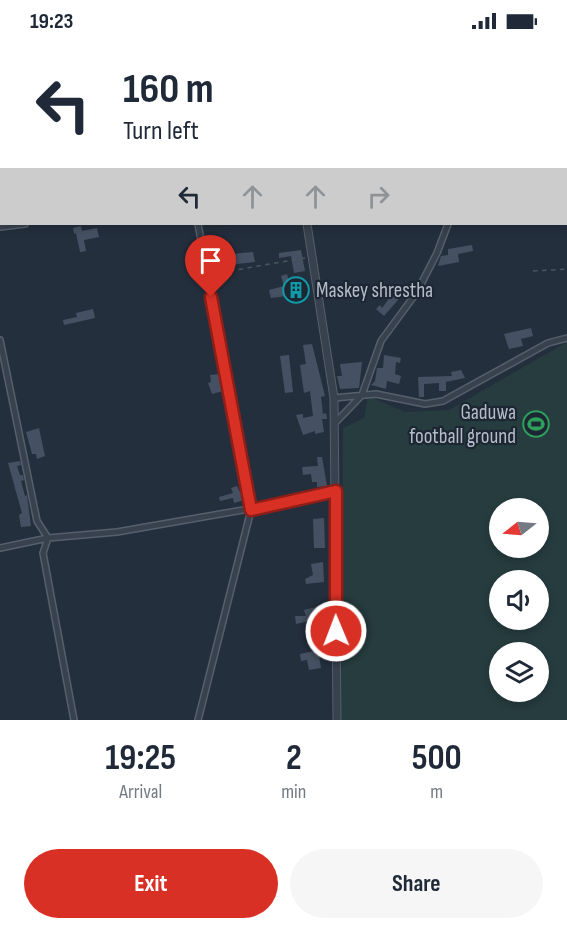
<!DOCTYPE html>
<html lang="en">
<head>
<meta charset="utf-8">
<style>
	:root { --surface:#fff; --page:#f6f6f7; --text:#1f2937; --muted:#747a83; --accent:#d93025 }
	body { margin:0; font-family:"Sofia Sans Condensed",sans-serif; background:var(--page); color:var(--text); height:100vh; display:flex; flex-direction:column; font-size:22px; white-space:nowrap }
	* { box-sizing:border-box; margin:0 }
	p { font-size:20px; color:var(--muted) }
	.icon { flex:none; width:33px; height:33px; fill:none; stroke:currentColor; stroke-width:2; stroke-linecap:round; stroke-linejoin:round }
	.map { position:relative; height:678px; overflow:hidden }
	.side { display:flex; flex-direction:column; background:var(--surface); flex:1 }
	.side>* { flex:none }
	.top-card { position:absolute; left:0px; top:0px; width:567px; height:183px; box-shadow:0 3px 9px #0003; background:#fff; color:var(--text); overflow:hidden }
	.needle { width:39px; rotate:253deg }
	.buttons { position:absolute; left:489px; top:456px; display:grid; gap:12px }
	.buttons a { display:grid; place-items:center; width:60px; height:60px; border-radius:50%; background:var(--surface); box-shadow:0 3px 9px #0003; font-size:30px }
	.pin { position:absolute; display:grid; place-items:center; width:51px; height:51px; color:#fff; margin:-62px -26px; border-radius:50% 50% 50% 0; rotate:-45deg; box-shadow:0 0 6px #0007 }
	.pin .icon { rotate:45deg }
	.me { position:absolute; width:66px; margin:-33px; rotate:359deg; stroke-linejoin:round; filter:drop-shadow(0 0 4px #0008) }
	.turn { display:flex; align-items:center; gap:21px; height:126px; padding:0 24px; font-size:27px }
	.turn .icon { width:78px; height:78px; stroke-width:2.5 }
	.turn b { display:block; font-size:42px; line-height:51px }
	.lanes { display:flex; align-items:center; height:57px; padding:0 24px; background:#0003; justify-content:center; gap:30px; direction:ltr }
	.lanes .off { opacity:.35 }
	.eta { display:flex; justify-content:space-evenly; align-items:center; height:102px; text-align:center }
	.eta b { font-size:36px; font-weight:700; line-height:42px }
	.primary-button { display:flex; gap:12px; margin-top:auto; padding:12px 24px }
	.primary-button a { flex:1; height:69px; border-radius:36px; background:var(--accent); color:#fff; font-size:24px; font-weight:700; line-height:69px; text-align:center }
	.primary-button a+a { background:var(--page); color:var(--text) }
	.status { display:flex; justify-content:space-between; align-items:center; height:42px; padding:0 30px; background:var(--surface); direction:ltr }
	.status svg { height:16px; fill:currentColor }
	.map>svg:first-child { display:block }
	.green { fill:#263c3f; fill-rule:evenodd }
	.building { fill:#455162 }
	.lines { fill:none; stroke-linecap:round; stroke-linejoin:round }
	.minor-casing { stroke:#565f6c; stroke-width:8 }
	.tertiary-casing { stroke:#565f6c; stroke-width:9 }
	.path { stroke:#44595c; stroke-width:1.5; stroke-dasharray:4.5 4.5; stroke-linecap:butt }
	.minor { stroke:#38414e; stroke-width:5 }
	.tertiary { stroke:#38414e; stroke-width:7 }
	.route-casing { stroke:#8d1f18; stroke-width:15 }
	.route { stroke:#d93025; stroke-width:10 }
	.labels { text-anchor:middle; stroke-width:4.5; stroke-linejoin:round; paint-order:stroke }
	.poi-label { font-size:21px; fill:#b4bcc9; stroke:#1d2633; text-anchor:start }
</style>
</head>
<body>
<div class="status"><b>19:23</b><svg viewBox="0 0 49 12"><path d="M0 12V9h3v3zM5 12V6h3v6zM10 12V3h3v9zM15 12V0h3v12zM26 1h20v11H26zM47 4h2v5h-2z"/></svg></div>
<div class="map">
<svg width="567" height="678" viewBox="0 0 567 678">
	<rect width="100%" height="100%" fill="#242f3e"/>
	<!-- green -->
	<path class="green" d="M567,300V678H341L343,386L364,376L368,354L405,370L449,368ZM500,466H538V506H500ZM500,538H538V578H500ZM500,610H538V650H500Z"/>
	<!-- building -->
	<path class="building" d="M81,184L82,189L97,186L99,195L84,198L86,209L80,210L76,191L74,192L73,186Z
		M472,203L473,209L458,212L459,220L438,224L441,214L448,213V207Z
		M301,208L305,229L294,231L291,214L279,216V211Z
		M253,210L255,220L228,223L229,225L218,228L215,225L214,221L233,217L232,212Z
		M287,232L290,245L301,243L303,252L271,256L269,248L284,244L281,234Z
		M397,246L404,251L384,274L376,267L380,263L382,266Z
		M93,267L95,276L64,283L63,278L77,275L76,271Z
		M531,286L533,294L521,297L523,304L509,307L504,292Z
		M312,302L325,354L321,355L323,372L326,371L327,377H322L324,390L315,392V389L303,393L296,373L303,372V376L313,374L310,349L304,351L300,323L306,322L303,303Z
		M289,313L293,350L285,351L280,314Z
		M384,313L401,316L400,321L396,320L395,332L401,334L399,342L387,339L386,347L371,343L375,339L377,326H383Z
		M362,320L359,346L340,347L337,334H342L340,322Z
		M461,328L465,336L446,340V349H439V341L424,342V355H419L418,335L452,334L451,330Z
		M220,332L223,349L212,352L208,341L211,340L210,333Z
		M39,386L45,414L37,417L36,412H32L26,390Z
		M317,415H322L327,444L317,445V440H312L311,432L303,433L302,425L318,424Z
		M20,419L21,423L17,424L20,433H23L24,438L21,439L25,454L27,453L31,484L21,485L19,473L22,471L8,421Z
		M237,444L244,458L234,461L233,456L220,459L219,455L233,451L231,446Z
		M324,476L325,506H314L313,477Z
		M323,520L324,540L306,542L305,537L313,533L311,522Z
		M325,563L327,575L296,582L295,574H306L304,568Z
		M318,608L321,626L309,628L307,618L301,619L300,612Z"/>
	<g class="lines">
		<!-- minor casing -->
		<g class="minor-casing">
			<path id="minor" d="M160,0V2
				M455,0V2
				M566,46L567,45
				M0,185L25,182
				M0,298L37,479L48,496L43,511L74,678
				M334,356L376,352L425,362L443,359L548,301L567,296
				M334,382L362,353L381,299L417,250L437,211L448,182
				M0,506L48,496L117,490L306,457L336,449
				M198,678L251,468L198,182"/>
		</g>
		<!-- tertiary casing -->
		<g class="tertiary-casing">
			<path id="tertiary" d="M283,0V2
				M307,182L334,356L337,678"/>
		</g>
		<!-- path -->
		<path class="path" d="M533,229L567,227
			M212,232L305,216"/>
		<!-- minor -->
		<use href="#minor" class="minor"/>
		<!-- tertiary -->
		<use href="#tertiary" class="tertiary"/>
	</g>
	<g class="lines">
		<!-- route casing -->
		<g class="route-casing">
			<path id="route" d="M211,255L251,468L336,449V589"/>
		</g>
		<!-- route -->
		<use href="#route" class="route"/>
	</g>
	<!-- icons -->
	<defs>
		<g id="building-ring" transform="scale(1.35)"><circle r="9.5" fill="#1d2633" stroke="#0f9aa8" stroke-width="1.5"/><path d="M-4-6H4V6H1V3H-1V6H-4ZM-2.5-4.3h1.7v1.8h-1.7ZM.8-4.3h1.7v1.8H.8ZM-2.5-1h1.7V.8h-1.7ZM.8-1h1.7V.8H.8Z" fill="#0f9aa8"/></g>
		<g id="stadium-ring" transform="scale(1.35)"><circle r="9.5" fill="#1d2633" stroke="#2e9e5b" stroke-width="1.5"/><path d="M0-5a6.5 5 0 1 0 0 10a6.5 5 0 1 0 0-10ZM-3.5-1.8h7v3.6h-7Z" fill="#2e9e5b"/></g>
	</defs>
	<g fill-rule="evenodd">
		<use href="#building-ring" x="296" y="248"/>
		<use href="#stadium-ring" x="536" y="382"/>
	</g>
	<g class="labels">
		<!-- poi labels -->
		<g class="poi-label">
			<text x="316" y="255">Maskey shrestha</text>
			<text x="516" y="377" text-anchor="end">Gaduwa<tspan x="516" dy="24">football ground</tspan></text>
		</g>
	</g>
</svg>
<div class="buttons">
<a><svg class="needle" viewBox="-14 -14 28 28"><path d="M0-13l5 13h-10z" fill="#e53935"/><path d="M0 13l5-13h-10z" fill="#747a83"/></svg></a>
<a><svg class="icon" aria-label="sound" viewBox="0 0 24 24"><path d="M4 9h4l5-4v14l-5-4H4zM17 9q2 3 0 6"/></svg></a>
<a><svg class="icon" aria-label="layers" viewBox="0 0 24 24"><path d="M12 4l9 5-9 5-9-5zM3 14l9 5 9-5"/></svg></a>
</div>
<div class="pin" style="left:211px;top:255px;background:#d93025"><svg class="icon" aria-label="arrive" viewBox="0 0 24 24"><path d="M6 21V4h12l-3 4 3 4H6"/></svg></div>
<svg class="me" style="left:336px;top:589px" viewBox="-20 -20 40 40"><circle r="17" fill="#d93025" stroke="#fff" stroke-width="3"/><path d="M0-11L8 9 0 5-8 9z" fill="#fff"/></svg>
<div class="top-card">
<div class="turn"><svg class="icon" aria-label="left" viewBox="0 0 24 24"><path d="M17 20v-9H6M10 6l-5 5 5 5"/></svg><div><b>160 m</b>Turn left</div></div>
<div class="lanes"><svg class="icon" aria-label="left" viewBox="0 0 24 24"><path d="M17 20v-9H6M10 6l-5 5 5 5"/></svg><svg class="icon off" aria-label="ahead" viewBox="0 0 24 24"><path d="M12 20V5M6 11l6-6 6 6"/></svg><svg class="icon off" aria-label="ahead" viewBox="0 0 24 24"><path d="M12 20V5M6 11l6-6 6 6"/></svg><svg class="icon off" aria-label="right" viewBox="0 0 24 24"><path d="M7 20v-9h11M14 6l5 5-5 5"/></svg></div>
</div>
</div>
<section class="side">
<div class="eta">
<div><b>19:25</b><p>Arrival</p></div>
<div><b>2</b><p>min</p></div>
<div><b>500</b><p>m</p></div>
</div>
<div class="primary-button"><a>Exit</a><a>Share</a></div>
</section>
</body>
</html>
